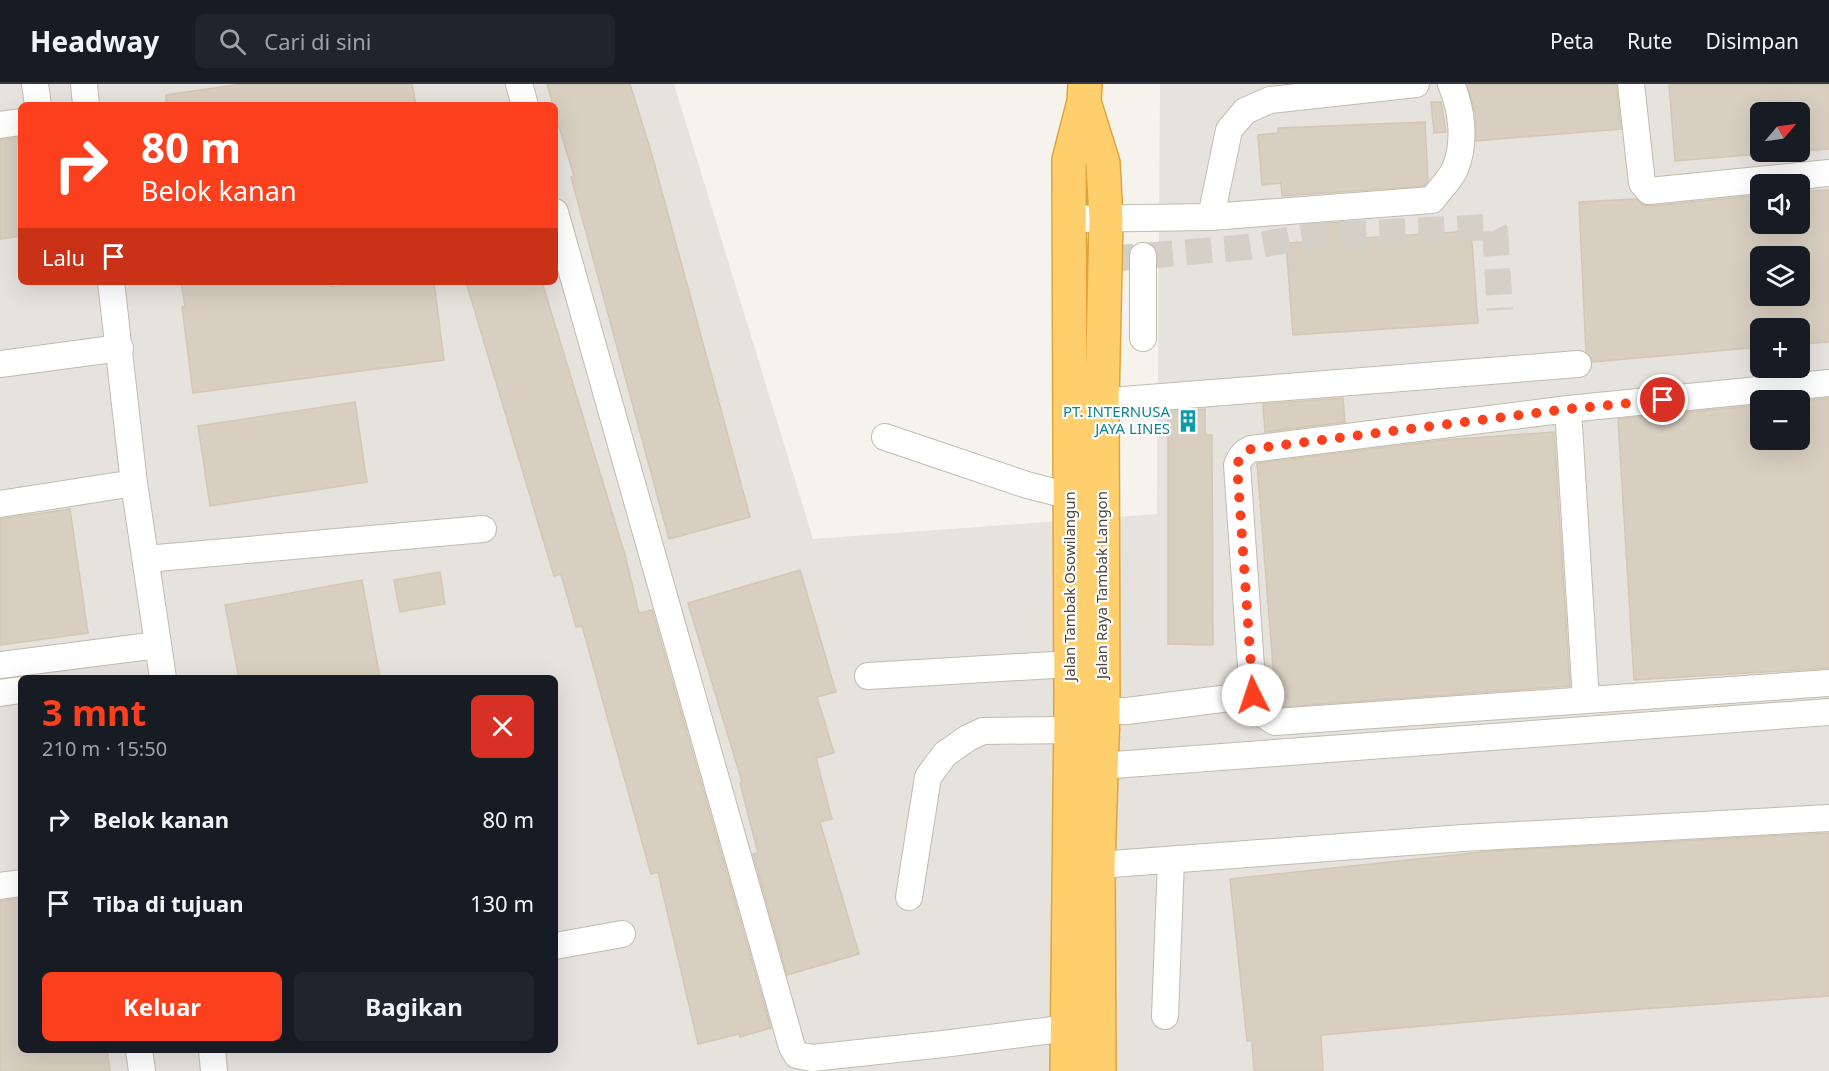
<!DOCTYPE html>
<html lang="id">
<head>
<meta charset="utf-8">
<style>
	:root { --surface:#171b24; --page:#20242c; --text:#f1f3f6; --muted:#9ea1a6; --line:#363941; --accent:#fc3f1d }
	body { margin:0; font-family:"Noto Sans",sans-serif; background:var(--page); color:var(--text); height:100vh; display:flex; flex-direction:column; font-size:22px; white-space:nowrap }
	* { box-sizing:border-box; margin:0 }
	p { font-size:20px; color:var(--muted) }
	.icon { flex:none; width:33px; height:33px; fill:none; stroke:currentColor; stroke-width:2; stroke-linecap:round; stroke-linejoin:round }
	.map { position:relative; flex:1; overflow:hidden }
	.side { position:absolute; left:18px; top:591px; width:540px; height:378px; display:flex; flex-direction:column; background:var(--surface); border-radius:9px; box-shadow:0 6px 24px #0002 }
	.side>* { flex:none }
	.banner { position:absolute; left:18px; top:18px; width:540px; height:183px; border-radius:9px; box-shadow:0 6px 24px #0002; background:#fc3f1d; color:#fff; overflow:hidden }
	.needle { width:39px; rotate:61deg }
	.fabs { position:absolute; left:1750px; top:18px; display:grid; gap:12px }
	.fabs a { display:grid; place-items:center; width:60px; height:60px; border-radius:9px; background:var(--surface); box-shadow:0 6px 24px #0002; font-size:30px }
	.pin { position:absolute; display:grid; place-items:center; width:51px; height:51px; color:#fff; margin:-26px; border:3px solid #fff; border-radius:50%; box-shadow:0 2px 6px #0007 }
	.me { position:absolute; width:66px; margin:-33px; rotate:356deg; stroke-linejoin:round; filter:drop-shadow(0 0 4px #0008) }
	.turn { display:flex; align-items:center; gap:21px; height:126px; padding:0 24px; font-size:27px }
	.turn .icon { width:78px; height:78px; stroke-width:2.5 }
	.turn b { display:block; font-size:42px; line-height:51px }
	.then { display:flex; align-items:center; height:57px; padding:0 24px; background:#0003; gap:12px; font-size:22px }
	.round { display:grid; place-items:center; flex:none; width:63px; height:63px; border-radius:9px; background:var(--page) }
	.overview { display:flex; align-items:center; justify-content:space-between; height:102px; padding:0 24px }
	h1 { font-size:36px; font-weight:700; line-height:45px; color:var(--accent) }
	.primary-button { display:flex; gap:12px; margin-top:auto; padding:12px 24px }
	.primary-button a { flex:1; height:69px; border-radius:9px; background:var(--accent); color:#fff; font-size:24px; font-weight:700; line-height:69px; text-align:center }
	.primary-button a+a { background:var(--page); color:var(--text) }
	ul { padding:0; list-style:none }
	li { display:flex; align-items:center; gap:18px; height:84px; padding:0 24px }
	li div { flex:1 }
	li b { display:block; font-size:22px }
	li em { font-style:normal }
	header { display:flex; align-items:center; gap:36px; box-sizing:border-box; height:84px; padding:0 30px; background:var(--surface); border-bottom:2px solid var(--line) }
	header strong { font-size:28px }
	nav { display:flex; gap:33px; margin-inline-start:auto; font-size:21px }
	.search { width:420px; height:54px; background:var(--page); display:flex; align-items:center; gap:15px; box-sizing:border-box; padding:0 21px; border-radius:9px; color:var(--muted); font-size:22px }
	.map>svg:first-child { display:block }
	.industrial { fill:#e6e2dd; fill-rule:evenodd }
	.building { fill:#d8cfc1; stroke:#d3c7b4; stroke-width:1.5; fill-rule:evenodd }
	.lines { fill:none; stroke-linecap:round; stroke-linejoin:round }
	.minor-tunnel { stroke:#d4d0c8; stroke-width:26; stroke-dasharray:26 13; stroke-linecap:butt }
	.minor-casing { stroke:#c2bbae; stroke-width:28 }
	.highway-casing { stroke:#e0a43c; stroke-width:36 }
	.minor { stroke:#fff; stroke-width:26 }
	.highway { stroke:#ffcf6e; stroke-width:33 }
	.route { stroke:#fc3f1d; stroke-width:10; stroke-dasharray:0 18 }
	.labels { text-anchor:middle; stroke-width:4.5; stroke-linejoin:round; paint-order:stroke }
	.culture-label { font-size:15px; fill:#0d838f; stroke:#fff; text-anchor:end }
	.street-label { font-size:15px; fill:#4b4439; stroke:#fff }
</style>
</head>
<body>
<header>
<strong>Headway</strong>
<div class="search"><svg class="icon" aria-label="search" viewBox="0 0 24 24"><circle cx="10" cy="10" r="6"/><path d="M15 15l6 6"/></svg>Cari di sini</div>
<nav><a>Peta</a><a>Rute</a><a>Disimpan</a></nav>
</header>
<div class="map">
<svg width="1829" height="987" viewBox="0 0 1829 987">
	<rect width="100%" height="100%" fill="#f6f3ec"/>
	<!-- industrial -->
	<path class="industrial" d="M0,0H674L813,455L1157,430L1160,0H1829V987H0ZM21,21H555V198H21ZM1761,28H1800V68H1761ZM1761,100H1800V140H1761ZM1761,172H1800V212H1761ZM1761,244H1800V284H1761ZM1761,316H1800V356H1761ZM21,594H555V966H21Z"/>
	<!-- building -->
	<path class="building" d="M242,0H412L416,21H166V11Z
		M547,0H630L652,71L750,433L669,455L571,93L574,92L555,30V21H553Z
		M1467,0H1616L1621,45L1476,57L1475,29Z
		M1669,0H1829V65L1800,67V28H1761V70L1675,77Z
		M1431,18H1441L1446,48L1434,49Z
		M1425,38L1428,97L1424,102L1282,112L1281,99L1262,101L1258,51L1278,49V44Z
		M21,53V152L0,155V56Z
		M1829,106V258L1800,260V244H1761V263L1593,278L1586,268L1579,118L1636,115L1643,121L1650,122L1761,111V140H1800V107ZM1761,172H1800V212H1761Z
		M1347,138L1349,155L1471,147L1478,239L1293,251L1286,159L1311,158L1310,140Z
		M181,198H332V203L367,198H434L444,276L193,309L182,223L185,222Z
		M466,198H542L625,471L639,529L652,526L771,944L740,953L739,950L698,960L658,788L651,790L582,542L576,543L561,490L554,492Z
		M1343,314L1345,338L1265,348L1263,320Z
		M1829,314V584L1634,596L1618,335L1761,321V356H1800V317Z
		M355,318L367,398L210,422L198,342Z
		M1205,325V351H1212L1213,561L1168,560V332L1164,328Z
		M1554,348L1570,602L1279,623L1276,621L1257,379L1444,356Z
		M70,425L88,549L0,561V435Z
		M800,486L836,608L817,613L834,669L816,674L832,735L820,738L859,870L787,891L753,770L758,769L740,699L742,698L688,519Z
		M440,488L445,520L400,528L394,496Z
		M362,496L380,594H239L225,521Z
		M1829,749V912L1526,933L1321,951L1323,987H1254L1252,957H1247L1230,795L1492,767Z
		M21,814V966H107L110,987H0V817Z"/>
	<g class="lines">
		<!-- minor-tunnel -->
		<path class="minor-tunnel" d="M1069,173L1120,174L1248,163L1311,152L1490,143H1493L1495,147L1500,226"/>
		<!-- minor casing -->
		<g class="minor-casing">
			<path id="minor" d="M35,0L38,21
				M84,0L86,21
				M519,0L525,21
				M1416,0L1270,16L1245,27L1229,46L1211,133L1432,116C1439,106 1450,96 1455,85C1466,58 1462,26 1451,0
				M1631,0L1642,99L1649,107L1829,89
				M0,41L21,38
				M555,128L792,963L797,971L812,974L943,960L1084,942
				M1069,135L1211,133
				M111,198L134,399L163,594
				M1143,254V172
				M0,280L120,264
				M1085,319L1578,280
				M1568,325L1829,299
				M885,353L1027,401L1070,412
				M0,420L134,399
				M146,475L483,445
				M0,581L158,561
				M868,592L1070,580
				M0,609L21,606
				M1253,611L1237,381C1240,373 1243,369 1251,365L1568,325L1586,616
				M1086,627H1127L1253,611L1264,631L1275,638L1829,599
				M1100,682L1829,628
				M1098,781L1463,754L1829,734
				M0,802L21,799
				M909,813L928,693L945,670L968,654L983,647L1071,646L1089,647
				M555,862L622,850
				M1165,932L1171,776
				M139,966L142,987
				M212,966L214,987"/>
		</g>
		<!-- highway casing -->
		<g class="highway-casing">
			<path id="highway" d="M1084,18L1103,79L1106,135L1102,319L1103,627L1098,781L1099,987
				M1067,987L1071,627L1069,76L1084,18L1085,0"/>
		</g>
		<!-- minor -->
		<use href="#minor" class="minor"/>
		<!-- highway -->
		<use href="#highway" class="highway"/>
	</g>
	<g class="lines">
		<!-- route -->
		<path class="route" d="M1253,611L1237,381C1240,373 1243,369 1251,365L1568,325L1663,316"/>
	</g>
	<!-- icons -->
	<defs>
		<g id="building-bare" transform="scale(1.8)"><path d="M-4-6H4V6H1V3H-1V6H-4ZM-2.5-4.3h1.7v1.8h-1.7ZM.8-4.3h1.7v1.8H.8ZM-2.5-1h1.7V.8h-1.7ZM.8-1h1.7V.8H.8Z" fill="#0f9aa8" stroke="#fff" stroke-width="2.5" paint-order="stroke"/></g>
	</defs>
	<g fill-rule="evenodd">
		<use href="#building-bare" x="1188" y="337"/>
	</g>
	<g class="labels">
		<!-- culture labels -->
		<g class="culture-label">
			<text x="1170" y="333">PT. INTERNUSA<tspan x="1170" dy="17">JAYA LINES</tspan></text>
		</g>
		<!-- street labels -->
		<g class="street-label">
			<text transform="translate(1102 501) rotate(-90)" y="5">Jalan Raya Tambak Langon</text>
			<text transform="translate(1070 502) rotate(-90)" y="5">Jalan Tambak Osowilangun</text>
		</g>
	</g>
</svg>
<div class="fabs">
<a><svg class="needle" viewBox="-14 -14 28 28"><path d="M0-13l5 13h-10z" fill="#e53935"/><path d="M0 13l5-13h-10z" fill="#9ea1a6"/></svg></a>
<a><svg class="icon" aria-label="sound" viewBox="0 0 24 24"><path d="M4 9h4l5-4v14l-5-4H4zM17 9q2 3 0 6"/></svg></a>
<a><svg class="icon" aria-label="layers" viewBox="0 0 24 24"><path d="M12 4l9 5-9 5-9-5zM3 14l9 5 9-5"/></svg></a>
<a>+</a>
<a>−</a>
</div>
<div class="pin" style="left:1663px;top:316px;background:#d93025"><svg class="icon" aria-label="arrive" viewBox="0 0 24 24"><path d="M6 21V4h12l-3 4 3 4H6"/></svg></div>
<svg class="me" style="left:1253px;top:611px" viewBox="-20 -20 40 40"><circle r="19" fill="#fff"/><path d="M0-13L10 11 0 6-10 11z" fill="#fc3f1d"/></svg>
<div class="banner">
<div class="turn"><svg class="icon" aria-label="right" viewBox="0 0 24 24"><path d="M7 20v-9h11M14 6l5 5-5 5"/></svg><div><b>80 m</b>Belok kanan</div></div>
<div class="then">Lalu<svg class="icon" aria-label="arrive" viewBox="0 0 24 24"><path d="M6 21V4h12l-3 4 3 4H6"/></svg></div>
</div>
<section class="side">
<div class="overview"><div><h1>3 mnt</h1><p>210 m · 15:50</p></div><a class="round" style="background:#d93025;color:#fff"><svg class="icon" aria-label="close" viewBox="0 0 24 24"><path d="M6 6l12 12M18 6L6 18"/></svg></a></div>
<ul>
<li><svg class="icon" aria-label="right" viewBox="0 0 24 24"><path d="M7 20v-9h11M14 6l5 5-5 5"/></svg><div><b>Belok kanan</b></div><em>80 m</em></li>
<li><svg class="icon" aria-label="arrive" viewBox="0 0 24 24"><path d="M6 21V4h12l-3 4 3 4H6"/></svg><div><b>Tiba di tujuan</b></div><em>130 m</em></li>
</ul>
<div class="primary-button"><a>Keluar</a><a>Bagikan</a></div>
</section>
</div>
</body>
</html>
